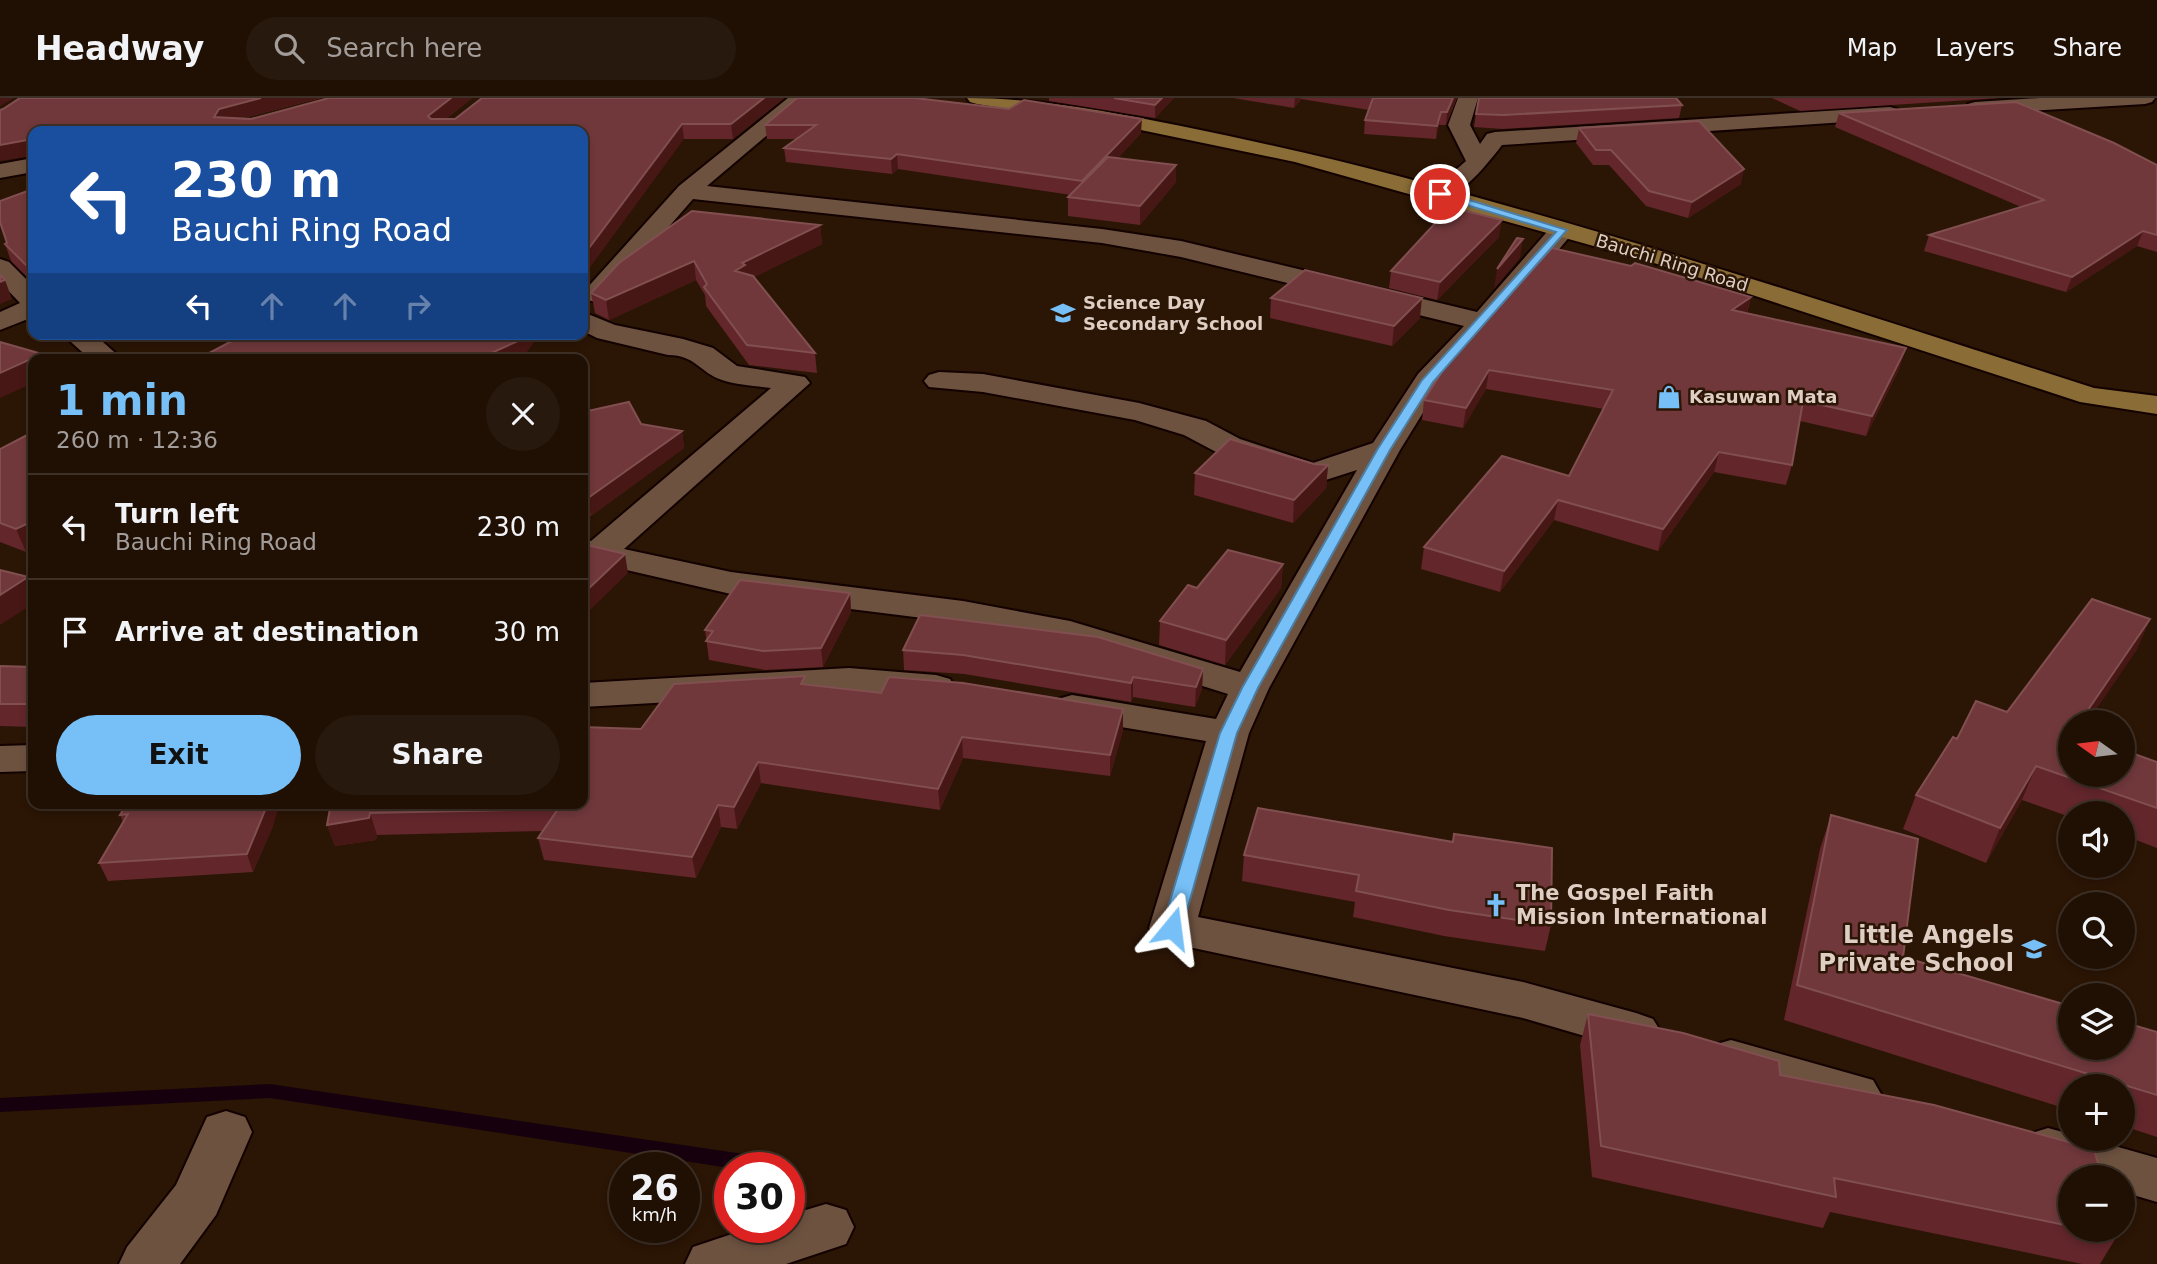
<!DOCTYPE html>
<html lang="en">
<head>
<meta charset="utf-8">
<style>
	:root { --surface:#201004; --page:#28190e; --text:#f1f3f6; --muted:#a29d9a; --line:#3d3026; --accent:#76c0f7 }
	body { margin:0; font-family:"DejaVu Sans",sans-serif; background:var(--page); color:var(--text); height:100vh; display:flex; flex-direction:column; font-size:26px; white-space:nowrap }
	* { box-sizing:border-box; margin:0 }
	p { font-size:23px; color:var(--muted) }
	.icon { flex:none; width:38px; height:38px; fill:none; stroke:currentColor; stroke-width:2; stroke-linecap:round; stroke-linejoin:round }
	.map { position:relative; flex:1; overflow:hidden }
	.details { position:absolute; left:28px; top:256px; width:560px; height:455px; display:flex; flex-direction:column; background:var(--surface); border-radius:14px; box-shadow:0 4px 10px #0003,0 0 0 2px var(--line) }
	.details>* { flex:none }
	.banner { position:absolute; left:28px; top:28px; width:560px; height:214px; border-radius:14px; box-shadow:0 4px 10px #0003,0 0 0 2px var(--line); background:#1a4fa0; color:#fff; overflow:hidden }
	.needle { width:46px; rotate:284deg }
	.controls { position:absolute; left:2058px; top:612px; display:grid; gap:14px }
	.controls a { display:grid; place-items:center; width:77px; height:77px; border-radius:50%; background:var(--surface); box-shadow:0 4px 10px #0003,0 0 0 2px var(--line); font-size:35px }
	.speed { position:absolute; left:609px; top:1054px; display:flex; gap:14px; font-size:35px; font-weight:700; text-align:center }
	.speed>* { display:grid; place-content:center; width:91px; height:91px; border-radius:50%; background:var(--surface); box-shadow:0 4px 10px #0003,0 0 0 2px var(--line); line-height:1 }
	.speed small { font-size:18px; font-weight:400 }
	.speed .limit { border:10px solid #d22; background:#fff; color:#111 }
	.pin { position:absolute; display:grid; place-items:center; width:60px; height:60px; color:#fff; margin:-30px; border:4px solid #fff; border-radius:50%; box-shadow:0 2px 7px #0007 }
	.me { position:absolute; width:77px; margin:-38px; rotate:16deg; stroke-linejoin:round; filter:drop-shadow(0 0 5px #0008) }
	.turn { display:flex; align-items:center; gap:24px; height:147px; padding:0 28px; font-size:32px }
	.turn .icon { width:91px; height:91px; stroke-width:2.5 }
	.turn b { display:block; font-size:49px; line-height:60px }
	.lanes { display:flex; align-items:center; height:66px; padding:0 28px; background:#0003; justify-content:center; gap:35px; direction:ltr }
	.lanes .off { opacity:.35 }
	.round { display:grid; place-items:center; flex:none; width:74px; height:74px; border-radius:37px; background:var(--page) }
	.headline { display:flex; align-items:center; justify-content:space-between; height:119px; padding:0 28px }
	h1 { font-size:42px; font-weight:700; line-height:52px; color:var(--accent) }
	.button { display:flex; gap:14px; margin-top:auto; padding:14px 28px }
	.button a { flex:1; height:80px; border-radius:42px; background:var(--accent); color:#111; font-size:28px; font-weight:700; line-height:80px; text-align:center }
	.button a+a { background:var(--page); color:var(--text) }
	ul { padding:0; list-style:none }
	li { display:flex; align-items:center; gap:21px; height:105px; padding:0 28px; border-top:2px solid var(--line) }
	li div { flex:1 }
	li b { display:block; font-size:26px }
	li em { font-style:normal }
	header { display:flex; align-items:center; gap:42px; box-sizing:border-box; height:98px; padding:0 35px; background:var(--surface); border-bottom:2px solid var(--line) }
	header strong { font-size:33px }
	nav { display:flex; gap:38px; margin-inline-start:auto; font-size:24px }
	.search { width:490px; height:63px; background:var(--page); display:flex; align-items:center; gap:18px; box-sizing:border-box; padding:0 24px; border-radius:38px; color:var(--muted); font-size:26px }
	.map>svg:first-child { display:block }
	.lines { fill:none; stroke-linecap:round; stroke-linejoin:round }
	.stream { fill:#17000d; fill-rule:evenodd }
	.minor-casing { stroke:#130200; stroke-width:4 }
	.major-casing { stroke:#130200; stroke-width:4 }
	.minor { fill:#6d5240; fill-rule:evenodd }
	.major { fill:#896c36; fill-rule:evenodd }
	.wall { fill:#62262b }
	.shaded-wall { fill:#471715 }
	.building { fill:#70383b; stroke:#814f50; stroke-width:2 }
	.route { fill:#76c0f7; stroke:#4d7da1; stroke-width:2 }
	.labels { text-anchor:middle; stroke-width:5; stroke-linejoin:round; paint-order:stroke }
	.far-street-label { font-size:18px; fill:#decec4; stroke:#2b1505 }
	.far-poi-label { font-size:18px; font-weight:bold; fill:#decec4; stroke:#2b1505; text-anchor:start }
	.poi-label { font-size:21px; font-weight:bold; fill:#decec4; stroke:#2b1505; text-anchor:start }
	.near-poi-label { font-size:24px; font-weight:bold; fill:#decec4; stroke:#2b1505; text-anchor:end }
</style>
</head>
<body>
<header>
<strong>Headway</strong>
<div class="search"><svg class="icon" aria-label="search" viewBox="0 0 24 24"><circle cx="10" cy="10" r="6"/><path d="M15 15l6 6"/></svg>Search here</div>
<nav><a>Map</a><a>Layers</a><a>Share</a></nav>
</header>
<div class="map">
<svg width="2157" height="1166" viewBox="0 0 2157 1166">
	<rect width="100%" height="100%" fill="#2b1505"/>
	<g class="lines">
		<!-- stream -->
		<path class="stream" d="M270,986L777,1061L784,1063L787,1069L730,1070L270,1000L0,1014V1000Z"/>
		<!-- minor casing -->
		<g class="minor-casing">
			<path id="minor" d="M788,0H811L707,88L1102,131L1181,143L1477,214L1553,127L1562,125L1571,127L1574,132L1571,137L1493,230L1440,287L1400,352L1269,590L1249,635L1198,819L1523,884L1636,915L1653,921L1661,934L1653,947L1636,953L1523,920L1156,842L1149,830L1206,643L1072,621L1058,617L1052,609L1058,601L1072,597L1216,621L1228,596L1063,544L963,525L731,496L583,462V442L591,443L771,290C755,288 737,287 722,282C700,275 696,257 668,257L597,240L583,233V214L615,227L683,241L713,250L737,268L805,279L810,285L624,451L731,474L963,503L1070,523L1240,574L1357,372L1313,386L1218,355L1184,337L1135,322L983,294L929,289L924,283L929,277L939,274L983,276L1139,305L1206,323L1240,341L1313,365L1373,345L1418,276L1464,228L1181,159L1102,145L693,101L605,202L596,204L587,202L583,196L587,190L679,88Z
				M1458,0H1478L1470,27L1480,46L1487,36L1495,34L1890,9L1897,11L1900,15L1897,19L1890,21L1502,47C1488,65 1456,107 1432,101L1428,96L1466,63L1448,27Z
				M2040,0H2155L2152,4L2145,6L1975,16L1968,14L1965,10L1968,6L1975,4Z
				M33,60V74L0,80V66Z
				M0,161L9,164L33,188V219L0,232V214L20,205L0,184Z
				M62,236H94L122,261H90Z
				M849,570L936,577L950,581L955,589L950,597L936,601L849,594L583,609V585Z
				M33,647V673L0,674V648Z
				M1731,942L1873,982L1881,996L1873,1010L1855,1016L1713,975L1706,961L1713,947Z
				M226,1013L245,1019L252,1034L216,1117L180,1166H119L127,1149L176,1087L207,1019Z
				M2048,1030L2070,1036V1041H2090L2157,1060V1104L2123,1094V1080H2073L2029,1066L2021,1051L2029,1036Z
				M826,1106L846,1112L854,1129L846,1146L786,1166H685L693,1149L753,1129H789V1117Z"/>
		</g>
		<!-- major casing -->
		<g class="major-casing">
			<path id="major" d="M967,0C1039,0 1111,14 1181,28C1254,43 1326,59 1398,78C1633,140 1863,216 2094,290L2157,298V316L2080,304L1654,165L1295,64L1136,31L977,6L970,4Z"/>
		</g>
		<!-- minor -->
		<use href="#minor" class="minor"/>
		<!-- major -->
		<use href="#major" class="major"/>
	</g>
	<!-- wall -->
	<path class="wall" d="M20,0H321L243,20L251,21L472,0L446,21L784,0L733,41H684L583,33H33V63L31,58L3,11Z
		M797,0L1141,35L1118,60L1176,67V84L1140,127L1068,118V99L1071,97L898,71L892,76L786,64L784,50L796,41H767L765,27Z
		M1049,0H1174L1155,20L1049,3Z
		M1233,0H1457L1446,27H1439L1436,41L1364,36L1365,22L1369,12L1301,1L1294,10Z
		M1772,0H2000L1800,13Z
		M1682,7L1679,20L1502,31L1474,29L1476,16Z
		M1839,15L2157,67V154L2137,148L2066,194L1924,153L1929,137L2021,109L1835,29Z
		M1579,30L1741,86L1688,120L1646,108L1609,67H1593L1576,45Z
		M33,91V185L11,163L5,146L7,145Z
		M820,127L822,146L754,179L815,255L817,275L749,267L706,208L705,197L696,182L609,222L595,215L591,195L619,165Z
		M1499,139L1437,202L1389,190L1391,173Z
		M1751,199L1747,215L1900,269L1866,338L1800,323L1792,367L1786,387L1714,374L1658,453L1554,422L1500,494L1421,471L1424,449L1569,378L1604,311L1486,291L1463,330L1422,322L1424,302L1445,269Z
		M1271,200L1420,220L1392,248L1270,220Z
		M583,314L641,326L682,333L684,350L591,418L583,416Z
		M33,334V451L26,454L0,444V351Z
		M1328,367L1326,390L1293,425L1194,397L1195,375Z
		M1283,466L1281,490L1225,567L1159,547L1160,523L1197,490Z
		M850,495L851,514L823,569L765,572L709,562L705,532Z
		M2150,521L2136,553L2070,625V677L2157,664V750L2123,737V716H2070V719L2022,702L1986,765L1903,731L1916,697L2007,614Z
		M903,552L1203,571L1202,591L1195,609L1133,599L1131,604L964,576L904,572Z
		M0,568L33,569V629L0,628Z
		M806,586L881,595L1123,611V632L1110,678L963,660L940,712L761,685L737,731L721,729L696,780L544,762L538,740L543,733L377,737L376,742L335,748L327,727L641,631Z
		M127,705L273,728L253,774L108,783L99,765L123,724L120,717Z
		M1831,717L1903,859L2157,934V1039L2123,1028V989H2070V1012L1784,922L1820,751Z
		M1454,736L1551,827L1545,853L1444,838L1353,819L1355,804L1242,783L1244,757L1453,744Z
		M1588,916L1780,977L2070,1080V1132H2115L2117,1138L2100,1166H2082L1830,1114L1823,1130L1592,1079L1580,947Z"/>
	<!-- shaded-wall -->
	<path class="shaded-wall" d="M0,0H14L0,8Z
		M261,0H321L223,25L214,19L219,11Z
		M451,0H472L431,33L428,18Z
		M764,0H784L733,41L731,26Z
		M1162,0H1174L1155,20V7Z
		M1295,0H1301L1294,10Z
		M1453,0H1457L1446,27L1447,14Z
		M1441,14L1439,27L1436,41L1437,28Z
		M1142,21L1141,35L1082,99V83Z
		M682,26L684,41L583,179V158Z
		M27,42L31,53H33V63L31,58L0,63V47Z
		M897,56L898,71L892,76L891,61Z
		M1176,67V84L1140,127V108Z
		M1744,71L1741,86L1688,120L1692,104Z
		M1502,122L1499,139L1437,202L1440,184Z
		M820,127L822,146L746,183L735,173L742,165Z
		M2143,133L2137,148L2066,194L2072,179Z
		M1523,141L1520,160L1494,191L1497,171Z
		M694,163L696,182L609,222L606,202Z
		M33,172V185L29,174Z
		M5,182L12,201L0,206V184Z
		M1751,199L1746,217L1732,212Z
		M1422,200L1420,220L1392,248L1394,228Z
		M523,236H540L522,261H478Z
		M1906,250L1900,269L1866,338L1872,318Z
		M42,256L44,261H33V285L0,300V275Z
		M1489,272L1486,291L1463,330L1466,310Z
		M682,333L684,350L591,418L588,400Z
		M1719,354L1714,374L1658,453L1663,431Z
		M1328,367L1326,390L1293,425L1294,402Z
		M1558,402L1554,422L1500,494L1504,473Z
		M33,423V451L26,454L16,431Z
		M625,456L628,475L583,519V496Z
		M1283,466L1281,490L1225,567L1226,542Z
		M28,479L33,492V506L0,527V497Z
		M850,495L851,514L823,569L821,550Z
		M2150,521L2136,553L2087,625H2079Z
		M1203,571L1202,591L1195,609L1196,589Z
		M1133,579V599L1131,604V585Z
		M1123,611V632L1110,678V657Z
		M962,639L963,660L940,712L938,691Z
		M758,664L761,685L737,731L734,709Z
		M2036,668L2022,702L1986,765L2000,730Z
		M268,705H280L273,728L253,774L247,756Z
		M718,707L721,729L696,780L692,759Z
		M370,715L377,737L376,742L335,748L327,727Z"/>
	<!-- building -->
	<path class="building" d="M20,0H261L219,11L214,19L251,21L329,0H451L428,18L431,21H455L482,0H764L731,26H682L583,158V33H33V53L30,54V45L27,42L0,47V12L3,11Z
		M797,0H915L1009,11L1024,2L1142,21L1082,83L897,56L891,61L784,50L816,27H765Z
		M1114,0H1162L1155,7Z
		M1373,0H1453L1447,14H1441L1437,28L1365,22Z
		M1479,0H1676L1682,7L1504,17L1476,16Z
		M2016,4L2114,45L2157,67V137L2143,133L2072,179L1929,137L2044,102L1839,15Z
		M1699,23L1744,71L1692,104L1649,93L1611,52H1596L1579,30Z
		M1108,59L1176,67L1140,108L1068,99Z
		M33,91V172L29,174L28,169L5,146L7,145L0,124V103Z
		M1450,109L1502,122L1440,184L1391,173Z
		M692,113L820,127L742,165L745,167L735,173L753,178L815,255L747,247L704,189L707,186L694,163L606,202L591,195L619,165Z
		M1517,140L1523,141L1497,171Z
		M1552,150L1631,168L1635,165L1751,199L1732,212L1906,250L1872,318L1803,303L1792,367L1719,354L1663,431L1558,402L1504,473L1424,449L1502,358L1569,378L1613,292L1489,272L1466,310L1424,302L1445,269Z
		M1305,172L1422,200L1394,228L1271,200Z
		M0,177L5,182L0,184Z
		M245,236H523L518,243L478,261H198Z
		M0,244L42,256L0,275Z
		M629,304L641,326L682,333L588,400L583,399V314Z
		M33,334V423L16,431L0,425V351Z
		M1230,341L1314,366L1328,367L1294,402L1195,375Z
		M583,446L625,456L583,496Z
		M1228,452L1283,466L1226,542L1160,523L1188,487L1197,490Z
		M0,472L28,479L0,497Z
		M740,482L850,495L821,550L763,553L706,543L713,533L705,532Z
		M2092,501L2150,521L2079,625H2070V677H2123V652L2157,664V710L2036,668L2000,730L1916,697L1953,639L1957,641L1976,603L2007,614Z
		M920,517L1098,539L1203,571L1196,589L1133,579L1131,585L963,557L903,552Z
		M0,568L33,569V604L30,606H0Z
		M805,578L801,586L881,595L889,579L963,585L1123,611L1110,657L962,639L938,691L758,664L734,709L718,707L692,759L538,740L558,711L370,715L369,720L327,727L331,705H583V629L641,631L674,586Z
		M127,705H268L247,756L99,765L128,716L120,717Z
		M1258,710L1453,744L1454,736L1552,750L1551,827L1449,812L1356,793L1359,777L1244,757Z
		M1831,717L1918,741L1903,859L2070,908V950H2123V924L2157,934V997L1797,887Z
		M1588,916L1683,935L1779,963L1780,977L1934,1007L2094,1051L2102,1080H2070V1128L1834,1080L1836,1099L1601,1048Z
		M2090,1132H2115L2117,1138Z"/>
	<!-- route -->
	<path class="route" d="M1440,93L1567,132L1433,284L1390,352L1258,590L1237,635L1182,830L1179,834H1165L1162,830L1220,635L1242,590L1377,352L1422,282L1556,134L1437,98L1435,96Z"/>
	<!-- icons -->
	<defs>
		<g id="school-bare" transform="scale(1.89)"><path d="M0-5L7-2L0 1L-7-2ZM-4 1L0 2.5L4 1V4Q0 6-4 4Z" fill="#76c0f7" stroke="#2b1505" stroke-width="2.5" paint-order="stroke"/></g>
		<g id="shop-bare" transform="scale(1.89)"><path d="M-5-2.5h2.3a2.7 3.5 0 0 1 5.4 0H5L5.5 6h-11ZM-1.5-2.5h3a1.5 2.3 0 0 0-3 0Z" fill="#76c0f7" stroke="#2b1505" stroke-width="2.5" paint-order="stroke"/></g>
		<g id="church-bare" transform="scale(1.89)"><path d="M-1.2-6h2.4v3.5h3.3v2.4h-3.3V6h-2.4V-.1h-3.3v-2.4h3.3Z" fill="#76c0f7" stroke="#2b1505" stroke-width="2.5" paint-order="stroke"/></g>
	</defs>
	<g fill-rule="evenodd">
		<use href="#school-bare" x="1063" y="215"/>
		<use href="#shop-bare" x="1669" y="299"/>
		<use href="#church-bare" x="1496" y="807"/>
		<use href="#school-bare" x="2034" y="851"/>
	</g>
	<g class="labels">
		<!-- far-street labels -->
		<g class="far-street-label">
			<text transform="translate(1672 165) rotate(17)" y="6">Bauchi Ring Road</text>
		</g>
		<!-- far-poi labels -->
		<g class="far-poi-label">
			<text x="1083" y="211">Science Day<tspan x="1083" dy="21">Secondary School</tspan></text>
			<text x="1689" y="305">Kasuwan Mata</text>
		</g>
		<!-- poi labels -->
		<g class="poi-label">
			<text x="1516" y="802">The Gospel Faith<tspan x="1516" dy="24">Mission International</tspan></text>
		</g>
		<!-- near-poi labels -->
		<g class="near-poi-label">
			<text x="2014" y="845">Little Angels<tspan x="2014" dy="28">Private School</tspan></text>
		</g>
	</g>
</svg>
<div class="controls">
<a><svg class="needle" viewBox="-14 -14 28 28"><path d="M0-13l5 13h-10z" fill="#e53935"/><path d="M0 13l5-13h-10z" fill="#a29d9a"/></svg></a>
<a><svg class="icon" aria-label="sound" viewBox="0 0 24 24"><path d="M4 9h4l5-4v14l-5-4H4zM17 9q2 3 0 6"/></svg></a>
<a><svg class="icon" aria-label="search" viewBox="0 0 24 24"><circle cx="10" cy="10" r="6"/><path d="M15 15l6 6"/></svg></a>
<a><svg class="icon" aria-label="layers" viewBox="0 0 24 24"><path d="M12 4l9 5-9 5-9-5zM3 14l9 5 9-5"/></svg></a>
<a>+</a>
<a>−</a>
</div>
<div class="speed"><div>26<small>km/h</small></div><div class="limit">30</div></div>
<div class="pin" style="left:1440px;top:96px;background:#d93025"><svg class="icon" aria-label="arrive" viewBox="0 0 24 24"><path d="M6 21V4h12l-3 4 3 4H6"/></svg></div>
<svg class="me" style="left:1172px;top:830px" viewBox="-20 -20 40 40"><path d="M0-17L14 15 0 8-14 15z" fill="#76c0f7" stroke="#fff" stroke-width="4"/></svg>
<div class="banner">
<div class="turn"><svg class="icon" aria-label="left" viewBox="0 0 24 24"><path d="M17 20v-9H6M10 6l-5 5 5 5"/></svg><div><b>230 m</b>Bauchi Ring Road</div></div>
<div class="lanes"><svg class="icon" aria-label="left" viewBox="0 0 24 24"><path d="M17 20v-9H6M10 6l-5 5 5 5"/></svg><svg class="icon off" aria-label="ahead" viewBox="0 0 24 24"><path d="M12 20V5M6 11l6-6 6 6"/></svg><svg class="icon off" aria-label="ahead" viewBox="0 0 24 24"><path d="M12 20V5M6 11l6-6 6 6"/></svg><svg class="icon off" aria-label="right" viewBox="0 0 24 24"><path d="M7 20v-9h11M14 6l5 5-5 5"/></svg></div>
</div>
<section class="details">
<div class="headline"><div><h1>1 min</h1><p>260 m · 12:36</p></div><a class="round"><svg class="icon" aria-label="close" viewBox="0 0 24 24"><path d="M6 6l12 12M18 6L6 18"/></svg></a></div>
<ul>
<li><svg class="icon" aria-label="left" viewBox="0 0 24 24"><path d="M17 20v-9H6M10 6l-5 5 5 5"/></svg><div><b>Turn left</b><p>Bauchi Ring Road</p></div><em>230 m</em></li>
<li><svg class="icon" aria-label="arrive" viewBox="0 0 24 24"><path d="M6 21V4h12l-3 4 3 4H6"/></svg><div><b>Arrive at destination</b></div><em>30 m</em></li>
</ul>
<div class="button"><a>Exit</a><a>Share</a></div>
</section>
</div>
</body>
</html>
